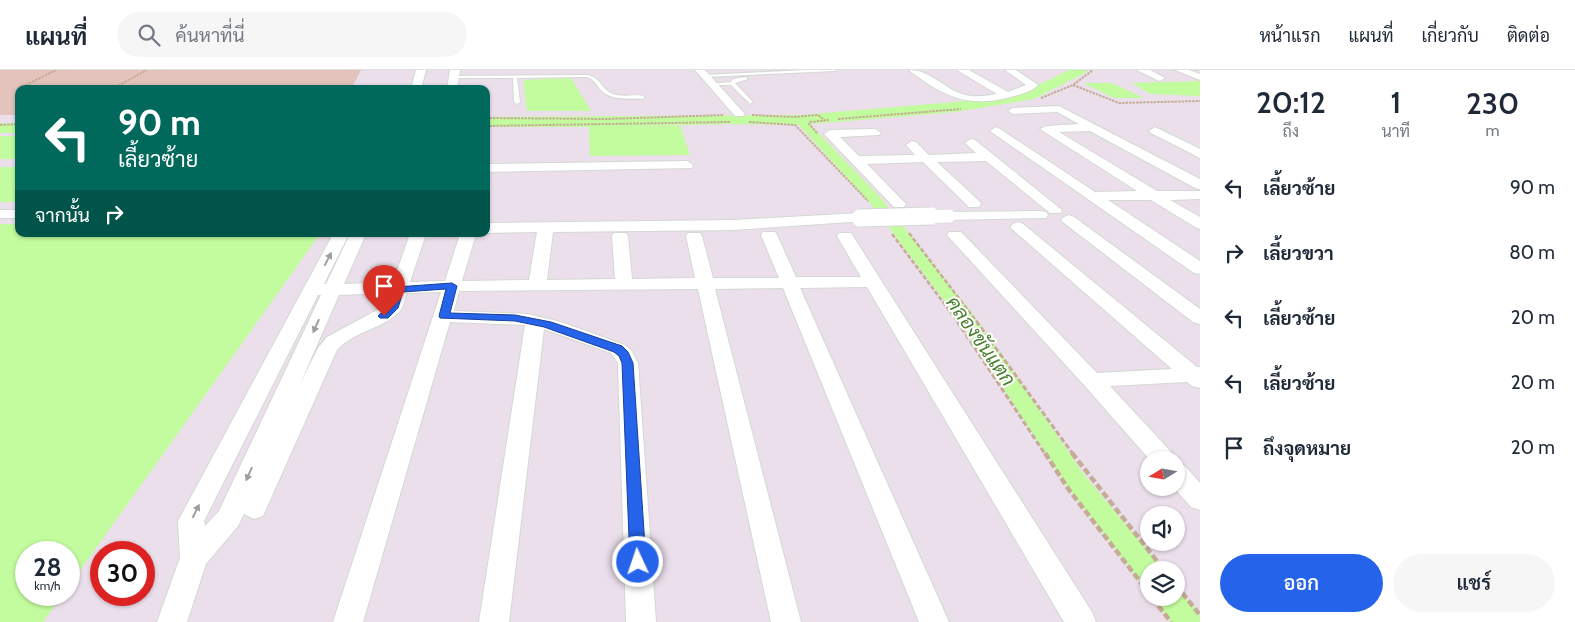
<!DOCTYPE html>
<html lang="th">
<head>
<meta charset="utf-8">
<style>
	:root { --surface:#fff; --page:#f6f6f7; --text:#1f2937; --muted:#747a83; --line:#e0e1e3; --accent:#2563eb }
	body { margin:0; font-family:Cabin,Sarabun,sans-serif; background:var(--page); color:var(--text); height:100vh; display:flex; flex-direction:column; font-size:19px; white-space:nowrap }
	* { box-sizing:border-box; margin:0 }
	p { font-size:16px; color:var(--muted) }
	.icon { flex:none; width:28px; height:28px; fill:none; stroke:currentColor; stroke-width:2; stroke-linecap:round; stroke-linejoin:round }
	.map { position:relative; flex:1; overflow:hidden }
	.side { display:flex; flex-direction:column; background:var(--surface); width:375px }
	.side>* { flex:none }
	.hud { position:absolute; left:15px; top:15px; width:475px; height:152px; border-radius:10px; box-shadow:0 1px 4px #0004; background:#00695c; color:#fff; overflow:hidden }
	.needle { width:32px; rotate:259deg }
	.fabs { position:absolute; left:1140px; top:381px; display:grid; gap:10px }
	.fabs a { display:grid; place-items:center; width:45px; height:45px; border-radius:50%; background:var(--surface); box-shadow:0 1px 4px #0004; font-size:25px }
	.speed { position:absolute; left:15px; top:471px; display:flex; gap:10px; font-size:25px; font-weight:700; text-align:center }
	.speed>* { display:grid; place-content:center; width:65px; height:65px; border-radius:50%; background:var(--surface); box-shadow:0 1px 4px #0004; line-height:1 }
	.speed small { font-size:12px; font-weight:400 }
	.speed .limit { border:8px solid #d22; background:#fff; color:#111 }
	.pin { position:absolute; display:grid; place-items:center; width:42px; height:42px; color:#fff; margin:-51px -21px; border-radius:50% 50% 50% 0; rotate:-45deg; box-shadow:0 0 5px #0007 }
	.pin .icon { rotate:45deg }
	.me { position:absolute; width:55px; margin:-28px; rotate:357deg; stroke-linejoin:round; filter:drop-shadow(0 0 4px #0008) }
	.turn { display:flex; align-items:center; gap:18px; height:105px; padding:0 20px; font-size:22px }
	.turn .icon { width:65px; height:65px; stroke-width:2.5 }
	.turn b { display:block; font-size:35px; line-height:42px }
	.then { display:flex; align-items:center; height:48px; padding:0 20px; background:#0003; gap:10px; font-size:19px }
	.eta { display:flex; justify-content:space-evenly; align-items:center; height:85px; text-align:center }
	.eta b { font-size:30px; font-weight:600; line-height:35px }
	.action { display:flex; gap:10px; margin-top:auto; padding:10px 20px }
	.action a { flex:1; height:58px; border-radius:30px; background:var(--accent); color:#fff; font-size:20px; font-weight:600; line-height:58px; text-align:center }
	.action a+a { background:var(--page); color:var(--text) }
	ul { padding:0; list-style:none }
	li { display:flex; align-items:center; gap:15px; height:65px; padding:0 20px }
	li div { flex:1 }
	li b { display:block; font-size:19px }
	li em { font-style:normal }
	header { display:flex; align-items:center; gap:30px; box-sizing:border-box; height:70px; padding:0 25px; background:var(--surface); border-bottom:1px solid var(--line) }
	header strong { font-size:24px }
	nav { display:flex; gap:28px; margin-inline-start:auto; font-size:18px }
	.search { width:350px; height:45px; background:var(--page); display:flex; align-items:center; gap:12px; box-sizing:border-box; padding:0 18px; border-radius:28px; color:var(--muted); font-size:19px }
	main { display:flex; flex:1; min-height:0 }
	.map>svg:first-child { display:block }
	.green { fill:#e3c3bc }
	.water { fill:#c2fc9e }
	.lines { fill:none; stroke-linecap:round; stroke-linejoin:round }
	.canal { fill:#c2fc9e; fill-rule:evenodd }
	.river { fill:#c2fc9e; fill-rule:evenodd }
	.lane-casing { stroke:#d3d9d2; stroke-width:2 }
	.street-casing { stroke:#d3d9d2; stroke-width:2 }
	.path-far3 { stroke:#c5ac96; stroke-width:2; stroke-dasharray:2.5 1; stroke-linecap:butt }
	.path-far2 { stroke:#c5ac96; stroke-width:2.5; stroke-dasharray:4.5 2; stroke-linecap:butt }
	.path-far1 { stroke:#c5ac96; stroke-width:3; stroke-dasharray:5.5 2.5; stroke-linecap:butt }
	.path { stroke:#c5ac96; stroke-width:4.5; stroke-dasharray:7 3; stroke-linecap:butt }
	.lane { fill:#fff; fill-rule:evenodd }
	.street { fill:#fff; fill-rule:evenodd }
	.street-bridge-far1-casing { stroke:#d3d9d2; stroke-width:14; stroke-linecap:butt }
	.street-bridge-casing { stroke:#d3d9d2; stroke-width:19; stroke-linecap:butt }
	.street-bridge-far1 { stroke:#fff; stroke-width:13 }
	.street-bridge { stroke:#fff; stroke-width:17 }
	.oneway { fill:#9ca09b }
	.route { fill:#2563eb; stroke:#184099 }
	.labels { text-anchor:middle; stroke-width:4; stroke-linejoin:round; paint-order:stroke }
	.water-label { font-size:20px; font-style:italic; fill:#4a8131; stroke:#fff }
</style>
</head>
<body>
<header>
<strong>แผนที่</strong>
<div class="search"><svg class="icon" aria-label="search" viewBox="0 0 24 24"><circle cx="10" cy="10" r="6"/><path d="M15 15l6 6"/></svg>ค้นหาที่นี่</div>
<nav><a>หน้าแรก</a><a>แผนที่</a><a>เกี่ยวกับ</a><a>ติดต่อ</a></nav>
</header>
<main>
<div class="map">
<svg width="1200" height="552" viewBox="0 0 1200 552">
	<rect width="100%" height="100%" fill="#ebdfeb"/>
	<!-- green -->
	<path class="green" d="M0,0H361L351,19H19V45H0Z"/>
	<!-- water -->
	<path class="water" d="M571,8L591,41H527L523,10Z
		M1200,11V26L1150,24L1132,13Z
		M1083,13H1112L1144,28H1114Z
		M680,56L690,85L590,86L589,57Z
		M0,66H19V89H0Z
		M0,97H19V132H0Z
		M0,154H19V164H320L69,516V482H26V525H62L43,552H0Z"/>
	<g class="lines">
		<!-- canal -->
		<path class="canal" d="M800,47L804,48L880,127L976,248L1085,406L1159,494L1162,500H1149V514L1139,510L1069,420L962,254L870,133L796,52L795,50Z
			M1176,518L1199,542L1200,552H1171L1159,537L1155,528H1176Z"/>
		<!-- river -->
		<path class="river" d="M1069,0H1087L1085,3L1034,29L955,42L800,55L725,54L623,57H486V47L800,45L955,32L1024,22Z
			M0,53H19V63H0Z"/>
		<!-- lane casing -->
		<g class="lane-casing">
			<path id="lane" d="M805,0H837L835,1L705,7L703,6L705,5Z
				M588,5C602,9 601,19 613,24C623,28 635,23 645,27L642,29C629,28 612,31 602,21C596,15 595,10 587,7L517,8L520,32L517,34L514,32L513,8H454L452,7L454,6Z
				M746,7L748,9L735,13L752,31L753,32L750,34L731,15H713L711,14L731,12L733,9Z"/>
		</g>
		<!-- street casing -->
		<g class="street-casing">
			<path id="street" d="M416,0H426L421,19H411Z
				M450,0H460L457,19H447Z
				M695,0H705L743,42L745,44L743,46H735Z
				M909,0C930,0 942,17 962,24C973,28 986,26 997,24L957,0H969L1008,22L1026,15L1005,0H1016L1038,15C1032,21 1022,24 1014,26C981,36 956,32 928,14C922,9 914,5 909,0Z
				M1137,0H1150L1165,8L1160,11L1157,10Z
				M1175,0H1189L1200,4V10Z
				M1059,36L1200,109V119L1195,118L1090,61L1059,62L1157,121H1200V129L1170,130L1200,147V159L1195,157L1151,130H1108L1200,191V204L1194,203L990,61L996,57L1000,59L1095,122L1137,121L1040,59L1046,56L1079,54L1057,42L1013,44L1008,41L1013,38Z
				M1155,57L1200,79V88L1151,63L1149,61Z
				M875,59L881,63L879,65L840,67L859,86L915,85L906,75L912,71L916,72L929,85L976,83L965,73L971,69L975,70L1062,140L1060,143H1050L986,91L937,92L979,131L981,134L979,137H969L923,92L867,94L906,134L904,137H894L824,64L830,60Z
				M687,91L693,95L692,98L486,102V94Z
				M0,140H19V148H0Z
				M1041,141L1046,142L1048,145L1046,148L949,150L944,149L942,146L944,143L949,142Z
				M860,143L865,145L868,148L865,151L734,160L553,162L547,210L615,209L612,166L614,163H626L628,166L632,209L695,208L686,166L688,163H700L702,166L713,208H779L761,165L763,162H775L777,165L796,207H861L837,166L839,163H851L1092,542L1096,552H1064L867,217L800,218L949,552H919L783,218L715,219L801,552H771L698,219L459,221L454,241L527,244L561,252L625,275L631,280L638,293L656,552H626L618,293L611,283L544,259L509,552H479L525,255L450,252L363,552H333L441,222L407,223C405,228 404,236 400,241C383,259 354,261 337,280L263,446L254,449L244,444L238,456L206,494L187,552H157L180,488L178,451L333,164H349L324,214H326L350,164H366L344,214L393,212L410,164H426L410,212L445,211L460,164H476L462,211L529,210L537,162L486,163V153L734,150ZM389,223L385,234L379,239L327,267L318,278L300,314L339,225ZM318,225H321L219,441L205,456L204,451Z
				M1069,145L1074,147L1200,239V254L1193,252L1064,153L1061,150L1064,147Z
				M1018,152L1023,154L1197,297H1200V318L1192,316L1187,312L1110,316L1173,384L1176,390H1150L1084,315L947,165L949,162H961L1097,303L1172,299L1013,160L1010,157L1013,154Z
				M1176,394L1185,396L1200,413V440L1191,437L1174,418H1176Z"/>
		</g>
		<!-- path-far3 -->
		<path class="path-far3" d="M26,15L56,0
			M1073,15L1119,33L1200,31
			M25,16H77L80,19
			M112,19L147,0
			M1041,28L1073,15L1093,0
			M752,45L793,47L818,45L824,50
			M486,48L607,49L724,45
			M838,49L961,39
			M749,52L795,55L868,131
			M0,55L19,54
			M486,56L730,52
			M817,63L809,54L810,52L829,50"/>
		<!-- path-far2 -->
		<path class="path-far2" d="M909,163L977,252
			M892,164L958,252"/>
		<!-- path-far1 -->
		<path class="path-far1" d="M957,251L1045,384
			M976,251L1073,384"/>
		<!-- path -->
		<path class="path" d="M1045,383L1069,420L1149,523
			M1072,383L1164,500
			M1176,515L1200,545
			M1152,528L1171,552"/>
		<!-- lane -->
		<use href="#lane" class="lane"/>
		<!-- street -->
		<use href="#street" class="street"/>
		<!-- street-bridge-far1 casing -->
		<g class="street-bridge-far1-casing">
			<path id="street-bridge-far1" d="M876,148L949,146"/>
		</g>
		<!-- street-bridge casing -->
		<g class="street-bridge-casing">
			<path id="street-bridge" d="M860,148L931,146"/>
		</g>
		<!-- street-bridge-far1 -->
		<use href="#street-bridge-far1" class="street-bridge-far1"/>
		<!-- street-bridge -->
		<use href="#street-bridge" class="street-bridge"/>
	</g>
	<!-- one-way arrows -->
	<defs><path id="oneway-solid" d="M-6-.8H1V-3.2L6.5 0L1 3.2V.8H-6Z" transform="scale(1.25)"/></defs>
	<g class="oneway">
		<use href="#oneway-solid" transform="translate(328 189) rotate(-63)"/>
		<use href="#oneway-solid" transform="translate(316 256) rotate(114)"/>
		<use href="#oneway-solid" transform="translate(249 404) rotate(114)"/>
		<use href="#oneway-solid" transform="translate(196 441) rotate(-63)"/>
	</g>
	<!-- route -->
	<path class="route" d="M452,213L457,216L450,243L515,245L551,252L622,276L628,282L633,293L646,492L644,497L638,499L632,497L630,492L622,293L619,286L614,282L544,257L515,251L440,248L439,246L446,219L403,222L398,238L388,248H380L378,246L388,236L396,217Z"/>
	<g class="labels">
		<!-- water labels -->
		<g class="water-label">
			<text transform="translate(981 271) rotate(55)" y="7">คลองขันแตก</text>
		</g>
	</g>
</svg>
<div class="fabs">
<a><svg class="needle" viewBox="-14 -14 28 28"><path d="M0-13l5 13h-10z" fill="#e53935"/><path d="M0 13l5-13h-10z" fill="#747a83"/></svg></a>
<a><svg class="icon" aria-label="sound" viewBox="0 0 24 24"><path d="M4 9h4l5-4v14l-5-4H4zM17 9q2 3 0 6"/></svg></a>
<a><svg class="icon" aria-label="layers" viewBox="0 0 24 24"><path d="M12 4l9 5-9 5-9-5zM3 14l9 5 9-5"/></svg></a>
</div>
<div class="speed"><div>28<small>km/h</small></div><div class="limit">30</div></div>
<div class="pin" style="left:384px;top:246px;background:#d93025"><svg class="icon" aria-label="arrive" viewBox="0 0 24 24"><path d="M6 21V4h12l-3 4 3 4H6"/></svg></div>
<svg class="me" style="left:638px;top:492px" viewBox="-20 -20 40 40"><circle r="17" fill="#2563eb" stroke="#fff" stroke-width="3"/><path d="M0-11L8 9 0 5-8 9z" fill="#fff"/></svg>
<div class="hud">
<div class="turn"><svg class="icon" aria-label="left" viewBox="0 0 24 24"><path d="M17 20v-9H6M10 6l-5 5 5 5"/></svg><div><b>90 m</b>เลี้ยวซ้าย</div></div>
<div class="then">จากนั้น<svg class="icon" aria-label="right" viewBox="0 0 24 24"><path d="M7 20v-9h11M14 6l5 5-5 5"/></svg></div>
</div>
</div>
<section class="side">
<div class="eta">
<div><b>20:12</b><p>ถึง</p></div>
<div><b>1</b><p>นาที</p></div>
<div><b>230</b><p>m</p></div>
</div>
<ul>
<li><svg class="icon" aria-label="left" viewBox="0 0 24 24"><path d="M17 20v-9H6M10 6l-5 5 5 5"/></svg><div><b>เลี้ยวซ้าย</b></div><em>90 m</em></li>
<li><svg class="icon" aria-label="right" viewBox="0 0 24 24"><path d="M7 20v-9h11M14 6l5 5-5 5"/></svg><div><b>เลี้ยวขวา</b></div><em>80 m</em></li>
<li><svg class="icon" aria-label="left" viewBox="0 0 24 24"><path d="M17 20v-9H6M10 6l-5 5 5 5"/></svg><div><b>เลี้ยวซ้าย</b></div><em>20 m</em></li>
<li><svg class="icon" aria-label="left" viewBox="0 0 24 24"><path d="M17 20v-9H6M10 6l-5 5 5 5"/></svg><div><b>เลี้ยวซ้าย</b></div><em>20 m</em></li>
<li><svg class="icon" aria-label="arrive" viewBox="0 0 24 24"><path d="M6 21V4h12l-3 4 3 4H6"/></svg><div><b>ถึงจุดหมาย</b></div><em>20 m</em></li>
</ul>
<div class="action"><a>ออก</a><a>แชร์</a></div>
</section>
</main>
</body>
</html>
